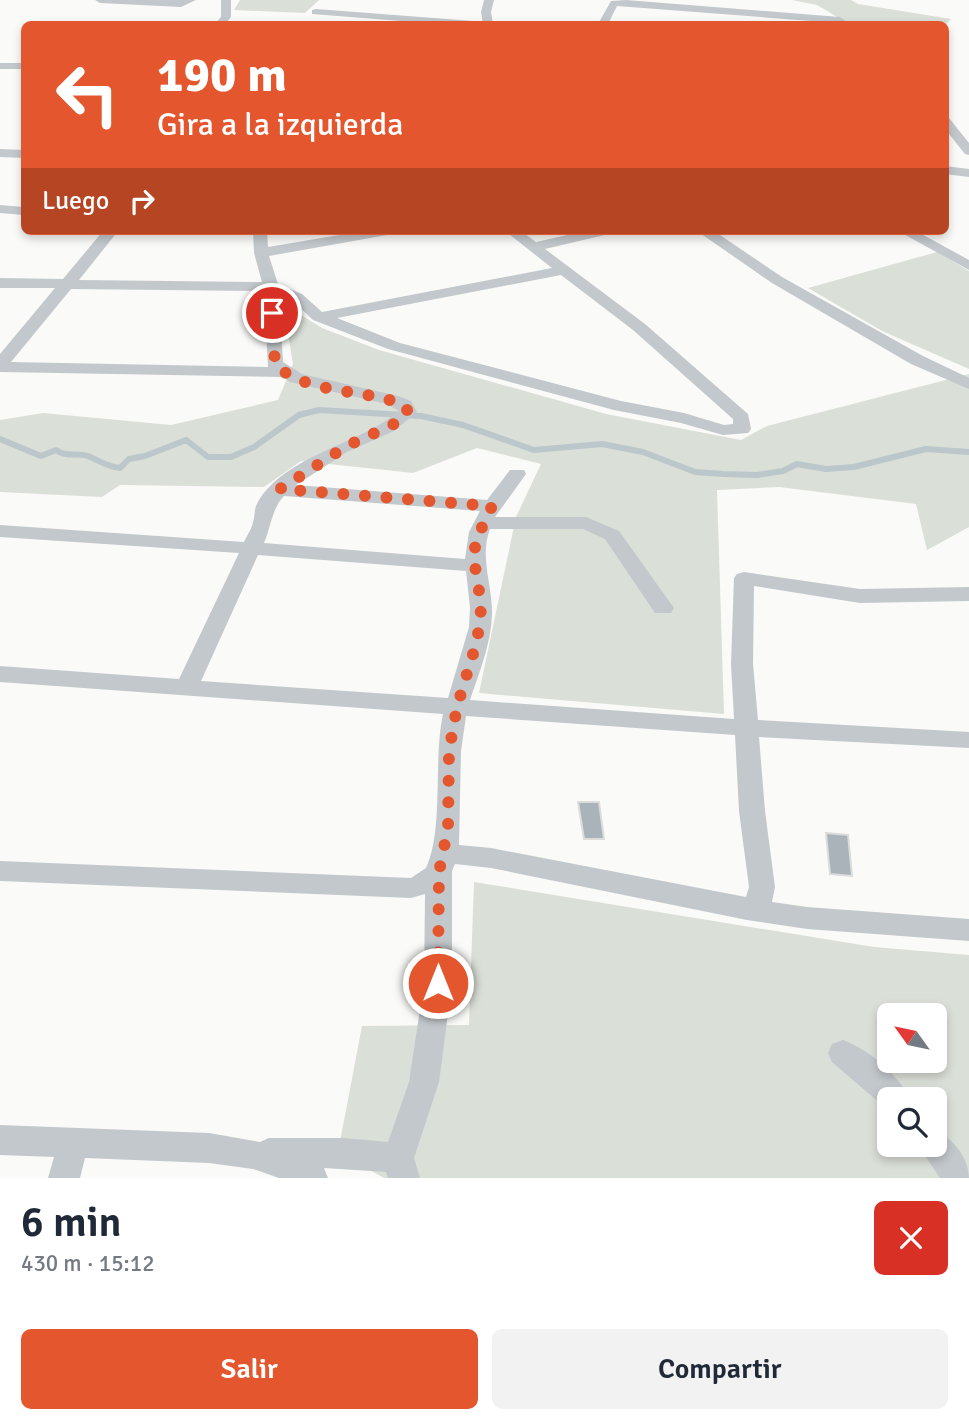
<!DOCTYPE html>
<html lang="es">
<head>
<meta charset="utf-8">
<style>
	:root { --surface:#fff; --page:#f2f2f3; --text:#1f2937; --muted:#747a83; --accent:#e4572e }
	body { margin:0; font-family:Signika,sans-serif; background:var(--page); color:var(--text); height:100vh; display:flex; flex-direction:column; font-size:26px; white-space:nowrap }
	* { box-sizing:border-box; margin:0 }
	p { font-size:23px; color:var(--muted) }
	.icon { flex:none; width:38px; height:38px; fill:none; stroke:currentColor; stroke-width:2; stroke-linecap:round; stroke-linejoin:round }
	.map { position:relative; height:1178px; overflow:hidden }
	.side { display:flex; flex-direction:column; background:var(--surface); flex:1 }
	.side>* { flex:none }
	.banner { position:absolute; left:21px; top:21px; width:928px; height:214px; border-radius:10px; box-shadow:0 4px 10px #0003; background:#e4572e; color:#fff; overflow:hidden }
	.needle { width:46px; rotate:303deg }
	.fabs { position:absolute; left:877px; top:1003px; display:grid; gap:14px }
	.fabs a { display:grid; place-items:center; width:70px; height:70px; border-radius:10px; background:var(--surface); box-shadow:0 4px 10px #0003; font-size:35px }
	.pin { position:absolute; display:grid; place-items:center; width:60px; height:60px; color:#fff; margin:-30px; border:4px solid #fff; border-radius:50%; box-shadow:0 2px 7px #0007 }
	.me { position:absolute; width:77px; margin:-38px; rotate:0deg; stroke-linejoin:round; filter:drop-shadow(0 0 5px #0008) }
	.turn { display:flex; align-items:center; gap:24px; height:147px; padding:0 21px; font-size:32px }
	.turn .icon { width:91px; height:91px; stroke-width:2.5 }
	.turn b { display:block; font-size:49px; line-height:60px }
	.then { display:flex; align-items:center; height:66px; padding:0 21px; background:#0003; gap:14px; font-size:26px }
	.round { display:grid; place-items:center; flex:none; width:74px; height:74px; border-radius:10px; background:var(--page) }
	.head { display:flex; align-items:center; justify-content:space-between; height:119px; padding:0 21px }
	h1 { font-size:42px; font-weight:600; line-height:52px }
	.cta { display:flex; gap:14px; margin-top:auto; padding:14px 21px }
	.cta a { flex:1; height:80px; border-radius:10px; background:var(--accent); color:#fff; font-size:28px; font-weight:600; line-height:80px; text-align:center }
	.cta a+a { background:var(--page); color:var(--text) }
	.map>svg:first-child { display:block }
	.green { fill:#dadfd7; fill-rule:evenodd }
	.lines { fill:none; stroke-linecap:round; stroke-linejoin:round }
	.stream { stroke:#bbc7cb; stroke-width:6 }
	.building { fill:#aab3b9; stroke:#dcdcda; stroke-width:2 }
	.minor { fill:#c3c8cc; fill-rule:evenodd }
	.route { stroke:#e4572e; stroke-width:12; stroke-dasharray:0 21.6 }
</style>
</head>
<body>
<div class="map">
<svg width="969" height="1178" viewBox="0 0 969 1178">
	<rect width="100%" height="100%" fill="#fafaf8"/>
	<!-- green -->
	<path class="green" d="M240,0H319L305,13L234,10Z
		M792,0H851L858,4L951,19L945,25L849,24L817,5Z
		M937,252L969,271V369L882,331L808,288Z
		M283,304L322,328L379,350L606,414L741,440L767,426L969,374V527L927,550L916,504L779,487L717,490L724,714L479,693L516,517L541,464L477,448L413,473L301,461L264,487L120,485L102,497L0,492V420L43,413L171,425L278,400L293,364Z
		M474,882L874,947L969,955V1178H384L338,1152L362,1026L469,1025ZM889,1015H934V1060H889ZM889,1099H934V1144H889Z"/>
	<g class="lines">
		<!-- stream -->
		<path class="stream" d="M0,439L41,456L56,450C67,458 76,452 88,456C100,461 107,467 120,468L129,459L145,456L186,440L208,457H231L254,447L299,415L319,410L421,416L463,425L534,450L602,444L643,452L695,472L723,474L757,475L783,471L797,464L826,469L854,467L926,449L969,452"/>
	</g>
	<!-- building -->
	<path class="building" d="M578,802H599L604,839H584Z
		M826,833L848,835L852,876L830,874Z"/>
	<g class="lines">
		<!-- minor -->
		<path class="minor" d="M95,0H196L181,7L100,3Z
			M221,0H231V17L225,24H215L221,17Z
			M484,0H494L491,12L493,24H483L481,12Z
			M626,0L840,17L850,24L617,6L608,24H598L611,1Z
			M316,9L473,21L478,24H440L312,14V10Z
			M0,63H24V69H0Z
			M945,117L949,118L969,143V155L965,154L945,129Z
			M0,149L24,150V158L0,157Z
			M945,166L969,169V177L945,174Z
			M0,205L24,207V215L0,213Z
			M103,231H118L79,280L262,282L254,253L253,231H267L268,247L363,231H394L387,235L269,256L278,284L302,294L322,312L552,268L505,231H521L536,242L585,231H611L609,234L545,249L645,324L748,414L751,429L748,433L723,435L681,423L614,410L388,349L313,320L292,300L279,295L283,362L302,374L398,396L411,401L417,412L394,431L347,452L296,485L487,500L510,470H524L526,474L495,517H586L619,531L674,608L671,613H655L605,539L583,529H490C479,558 493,586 492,615C491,644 479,673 470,700L734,719L731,664L734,578L737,574L744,572L860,589L969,587V601L860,603L754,586L753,664L758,720L969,732V748L759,737L765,811L775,887L772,902L807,907L969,919V941L807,929L747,920L491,868L455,864L452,871V983L439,1082L414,1158L420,1178H388L386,1172L324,1168L328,1178H279L253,1169L209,1163L85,1158L80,1178H48L54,1157L0,1155V1125L209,1133L260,1142L269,1138H343L388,1142L409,1082L424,983L425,894L411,898L0,881V861L411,878L426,868C444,830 433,760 443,714L0,682V666L179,679L239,553L0,537V525L244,542C247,535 252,529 253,522C255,517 254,511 256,506C279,457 363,443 399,411L387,404L290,382L283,377L0,372V354L55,288H0V278L63,279ZM561,275L633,330L733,419V424L724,425L684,413L621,401L400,343L337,318ZM71,289L264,291L268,367L11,362ZM284,496L480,511L469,532L465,559L264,543C271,527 272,508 284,496ZM258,555L466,571L470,607L469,627L448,698L201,681ZM466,716L735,735L739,811L749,887L746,897L491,848L459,845L461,751Z
			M697,231H714L782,277L923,356L969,378V389L911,364L772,283Z
			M898,231H916L969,260V270Z
			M843,1040C868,1049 899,1075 910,1099H889V1111L832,1062L828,1053L832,1044Z
			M934,1130C953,1137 969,1159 969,1178H940L917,1144H934Z"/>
	</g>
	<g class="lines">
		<!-- route -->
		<path class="route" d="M272,313L275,364C304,394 366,389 405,405L408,412L398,422L347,446L280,489L492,506L475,542V566L480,597L481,618L476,644L457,707L449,751L448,828L439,872L438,983"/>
	</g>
</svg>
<div class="fabs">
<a><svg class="needle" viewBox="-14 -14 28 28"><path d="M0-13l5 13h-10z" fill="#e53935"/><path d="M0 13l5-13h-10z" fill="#747a83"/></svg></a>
<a><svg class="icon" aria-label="search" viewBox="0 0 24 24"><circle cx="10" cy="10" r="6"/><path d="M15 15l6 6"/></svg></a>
</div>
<div class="pin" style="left:272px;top:313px;background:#d93025"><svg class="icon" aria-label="arrive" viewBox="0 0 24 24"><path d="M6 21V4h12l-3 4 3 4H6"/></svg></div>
<svg class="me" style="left:438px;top:983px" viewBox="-20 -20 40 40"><circle r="17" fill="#e4572e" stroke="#fff" stroke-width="3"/><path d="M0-11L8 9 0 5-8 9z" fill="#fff"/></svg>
<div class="banner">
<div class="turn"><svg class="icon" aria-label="left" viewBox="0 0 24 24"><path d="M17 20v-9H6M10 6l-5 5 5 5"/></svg><div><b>190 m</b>Gira a la izquierda</div></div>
<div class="then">Luego<svg class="icon" aria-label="right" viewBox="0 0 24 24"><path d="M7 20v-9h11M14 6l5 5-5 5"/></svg></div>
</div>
</div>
<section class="side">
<div class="head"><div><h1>6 min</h1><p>430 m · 15:12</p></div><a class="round" style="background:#d93025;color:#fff"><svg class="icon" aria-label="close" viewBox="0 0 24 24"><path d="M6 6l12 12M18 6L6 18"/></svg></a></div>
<div class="cta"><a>Salir</a><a>Compartir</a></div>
</section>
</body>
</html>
